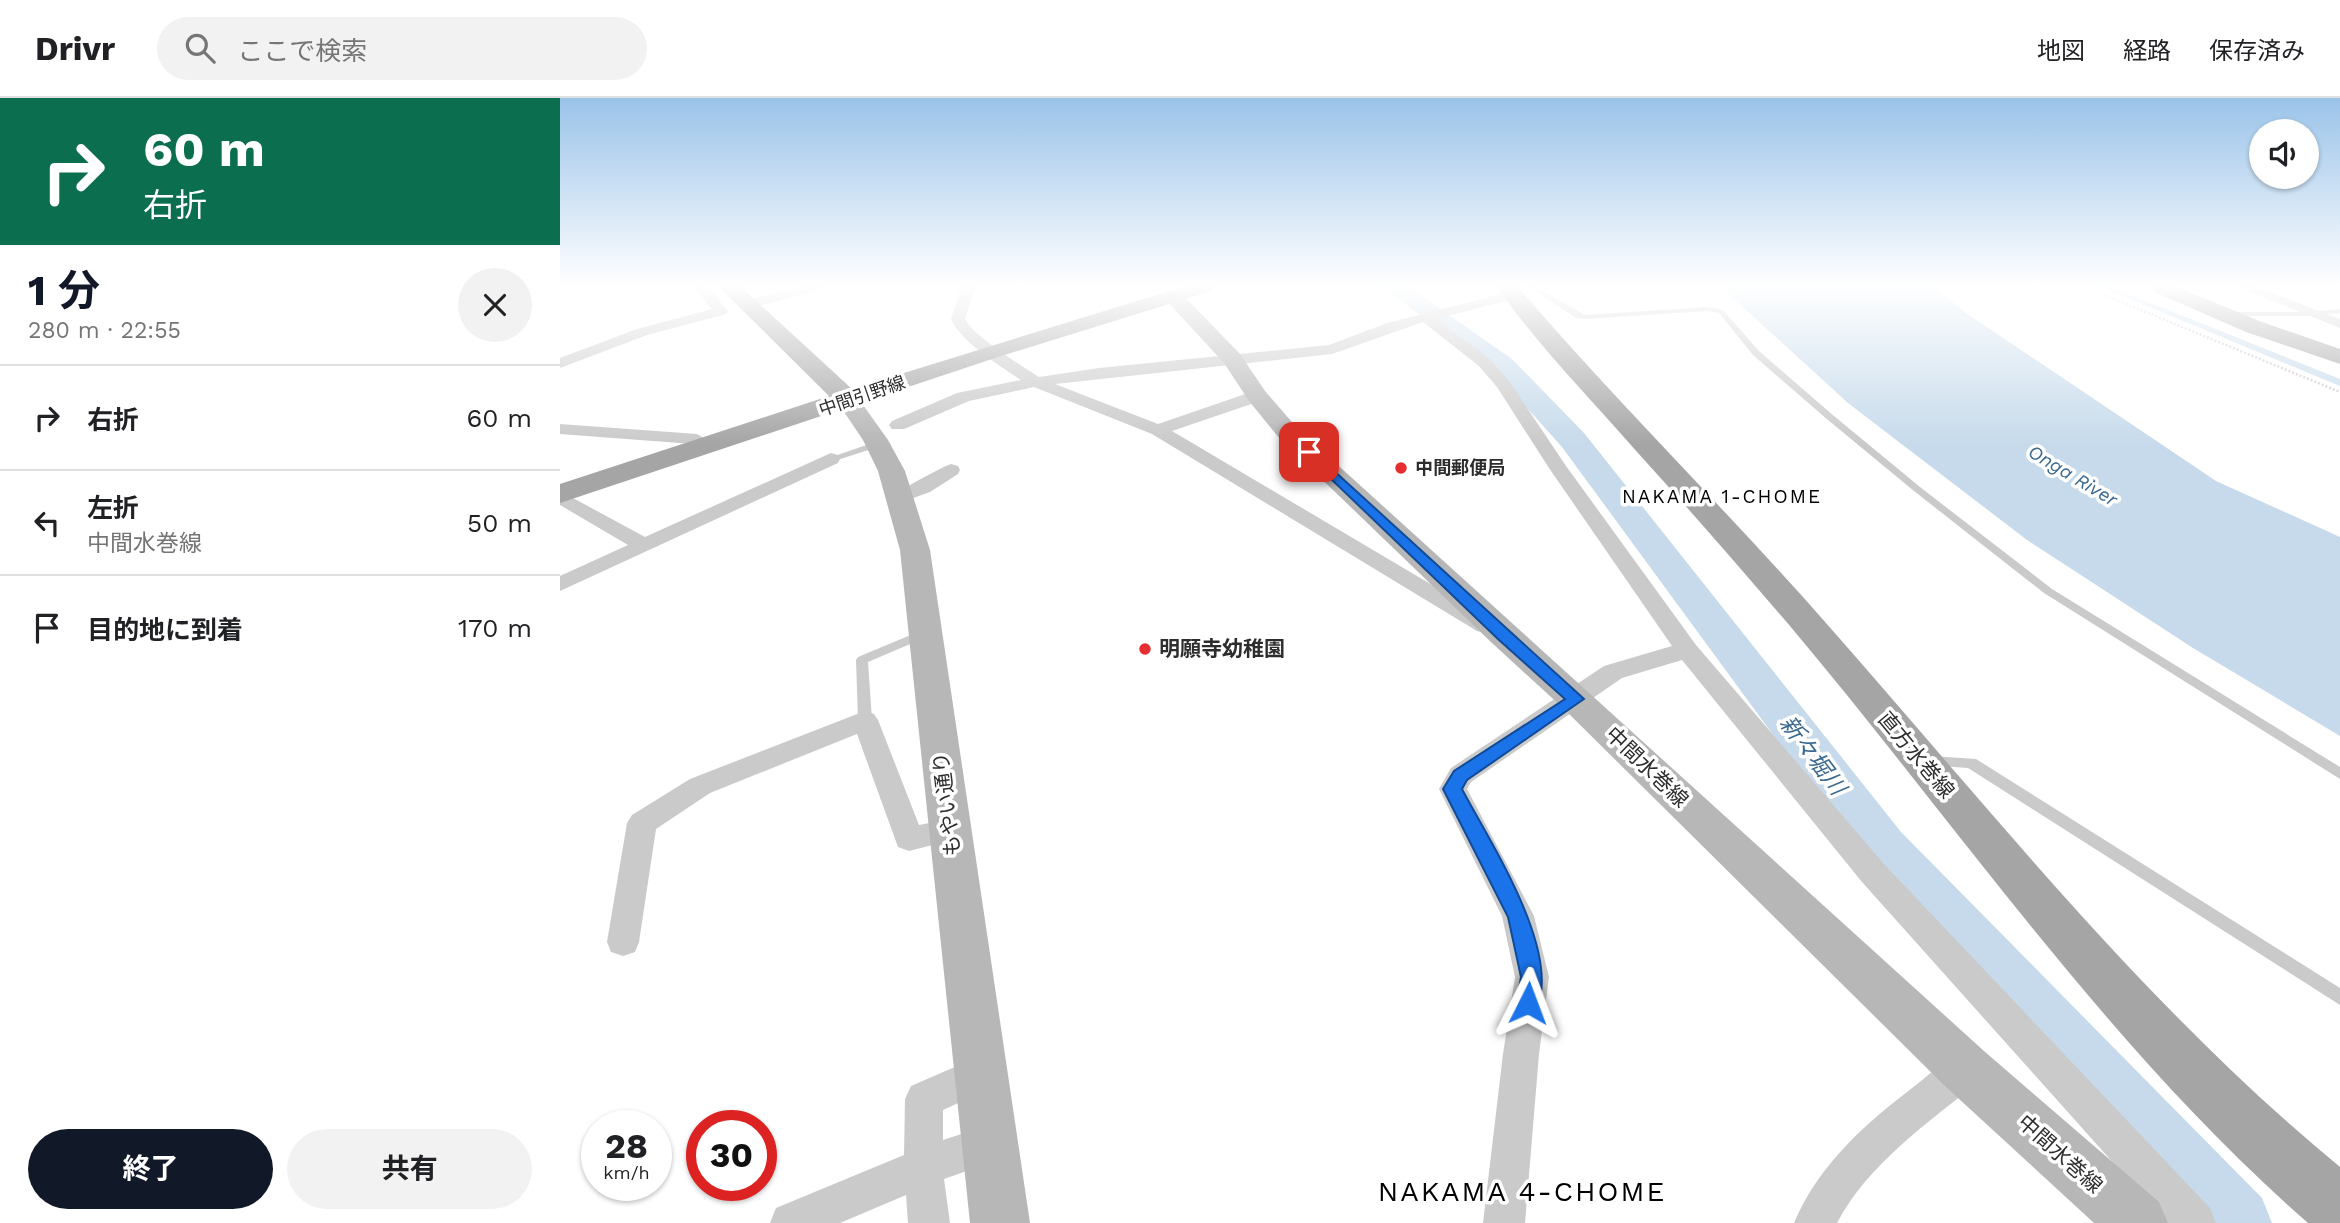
<!DOCTYPE html>
<html lang="ja">
<head>
<meta charset="utf-8">
<style>
	:root { --surface:#fff; --page:#f2f2f2; --text:#202124; --muted:#757577; --line:#e0e0e0; --accent:#111827 }
	body { margin:0; font-family:"Work Sans","Noto Sans JP",sans-serif; background:var(--page); color:var(--text); height:100vh; display:flex; flex-direction:column; font-size:26px; white-space:nowrap }
	* { box-sizing:border-box; margin:0 }
	p { font-size:23px; color:var(--muted) }
	.icon { flex:none; width:38px; height:38px; fill:none; stroke:currentColor; stroke-width:2; stroke-linecap:round; stroke-linejoin:round }
	.map { position:relative; flex:1; overflow:hidden }
	.drawer { display:flex; flex-direction:column; background:var(--surface); width:560px }
	.drawer>* { flex:none }
	.guide { background:#0b6e4f; color:#fff; overflow:hidden }
	.tools { position:absolute; left:1689px; top:21px; display:grid; gap:14px }
	.tools a { display:grid; place-items:center; width:70px; height:70px; border-radius:50%; background:var(--surface); box-shadow:0 2px 5px #0004; font-size:35px }
	.speed { position:absolute; left:21px; top:1012px; display:flex; gap:14px; font-size:35px; font-weight:700; text-align:center }
	.speed>* { display:grid; place-content:center; width:91px; height:91px; border-radius:50%; background:var(--surface); box-shadow:0 2px 5px #0004; line-height:1 }
	.speed small { font-size:18px; font-weight:400 }
	.speed .limit { border:10px solid #d22; background:#fff; color:#111 }
	.pin { position:absolute; display:grid; place-items:center; width:60px; height:60px; color:#fff; margin:-30px; border-radius:14px; box-shadow:0 4px 10px #0006 }
	.me { position:absolute; width:77px; margin:-38px; rotate:3deg; stroke-linejoin:round; filter:drop-shadow(0 0 5px #0008) }
	.turn { display:flex; align-items:center; gap:24px; height:147px; padding:0 28px; font-size:32px }
	.turn .icon { width:91px; height:91px; stroke-width:2.5 }
	.turn b { display:block; font-size:49px; line-height:60px }
	.round { display:grid; place-items:center; flex:none; width:74px; height:74px; border-radius:37px; background:var(--page) }
	.headline { display:flex; align-items:center; justify-content:space-between; height:119px; padding:0 28px }
	h1 { font-size:42px; font-weight:700; line-height:52px; color:var(--accent) }
	.cta { display:flex; gap:14px; margin-top:auto; padding:14px 28px }
	.cta a { flex:1; height:80px; border-radius:42px; background:var(--accent); color:#fff; font-size:28px; font-weight:700; line-height:80px; text-align:center }
	.cta a+a { background:var(--page); color:var(--text) }
	ul { padding:0; list-style:none }
	li { display:flex; align-items:center; gap:21px; height:105px; padding:0 28px; border-top:2px solid var(--line) }
	li div { flex:1 }
	li b { display:block; font-size:26px }
	li em { font-style:normal }
	header { display:flex; align-items:center; gap:42px; box-sizing:border-box; height:98px; padding:0 35px; background:var(--surface); border-bottom:2px solid var(--line) }
	header strong { font-size:33px }
	nav { display:flex; gap:38px; margin-inline-start:auto; font-size:24px }
	.search { width:490px; height:63px; background:var(--page); display:flex; align-items:center; gap:18px; box-sizing:border-box; padding:0 24px; border-radius:38px; color:var(--muted); font-size:26px }
	main { display:flex; flex:1; min-height:0 }
	.map>svg:first-child { display:block }
	.water { fill:#c6daeb }
	.lines { fill:none; stroke-linecap:round; stroke-linejoin:round }
	.river { fill:#c6daeb; fill-rule:evenodd }
	.path { stroke:#cacaca; stroke-width:2.5; stroke-dasharray:2 2; stroke-linecap:butt }
	.lane { fill:#cacaca; fill-rule:evenodd }
	.street { fill:#cacaca; fill-rule:evenodd }
	.secondary { fill:#b7b7b7; fill-rule:evenodd }
	.primary { fill:#a5a5a5; fill-rule:evenodd }
	.route { fill:#1a73e8; stroke:#114b97; stroke-width:2 }
	.poi-dot { fill:#e52e30; stroke:#fff; stroke-width:2.5 }
	.labels { text-anchor:middle; stroke-width:7; stroke-linejoin:round; paint-order:stroke }
	.far-street-label { font-size:18px; fill:#2d2d2d; stroke:#fff }
	.far-poi-label { font-size:18px; font-weight:bold; fill:#2d2d2d; stroke:#fff; text-anchor:start }
	.far-water-label { font-size:19px; font-style:italic; fill:#3b698f; stroke:#fff }
	.far-neighbourhood-label { font-size:19px; letter-spacing:2px; fill:#000; stroke:#fff }
	.poi-label { font-size:21px; font-weight:bold; fill:#2d2d2d; stroke:#fff; text-anchor:start }
	.street-label { font-size:21px; fill:#2d2d2d; stroke:#fff }
	.water-label { font-size:23px; font-style:italic; fill:#3b698f; stroke:#fff }
	.near-neighbourhood-label { font-size:28px; letter-spacing:2px; fill:#000; stroke:#fff }
</style>
</head>
<body>
<header>
<strong>Drivr</strong>
<div class="search"><svg class="icon" aria-label="search" viewBox="0 0 24 24"><circle cx="10" cy="10" r="6"/><path d="M15 15l6 6"/></svg>ここで検索</div>
<nav><a>地図</a><a>経路</a><a>保存済み</a></nav>
</header>
<main>
<section class="drawer">
<div class="guide">
<div class="turn"><svg class="icon" aria-label="right" viewBox="0 0 24 24"><path d="M7 20v-9h11M14 6l5 5-5 5"/></svg><div><b>60 m</b>右折</div></div>
</div>
<div class="headline"><div><h1>1 分</h1><p>280 m · 22:55</p></div><a class="round"><svg class="icon" aria-label="close" viewBox="0 0 24 24"><path d="M6 6l12 12M18 6L6 18"/></svg></a></div>
<ul>
<li><svg class="icon" aria-label="right" viewBox="0 0 24 24"><path d="M7 20v-9h11M14 6l5 5-5 5"/></svg><div><b>右折</b></div><em>60 m</em></li>
<li><svg class="icon" aria-label="left" viewBox="0 0 24 24"><path d="M17 20v-9H6M10 6l-5 5 5 5"/></svg><div><b>左折</b><p>中間水巻線</p></div><em>50 m</em></li>
<li><svg class="icon" aria-label="arrive" viewBox="0 0 24 24"><path d="M6 21V4h12l-3 4 3 4H6"/></svg><div><b>目的地に到着</b></div><em>170 m</em></li>
</ul>
<div class="cta"><a>終了</a><a>共有</a></div>
</section>
<div class="map">
<svg width="1780" height="1125" viewBox="0 0 1780 1125">
	<rect width="100%" height="100%" fill="#fff"/>
	<!-- water -->
	<path class="water" d="M1161,189H1375L1406,215L1656,383L1780,439V638L1633,550L1467,442L1288,305Z
		M1541,189H1551L1780,281V288Z"/>
	<g class="lines">
		<!-- river -->
		<path class="river" d="M823,189H849L952,261L1024,335L1341,734L1702,1100L1712,1125H1630L1305,762L1002,349L934,273Z"/>
		<!-- path -->
		<path class="path" d="M1525,189L1780,294"/>
		<!-- lane -->
		<path class="lane" d="M969,189H977L1025,217L1148,209L1163,212L1199,253L1274,318L1360,389L1492,491L1780,669V681L1484,495L1354,393L1268,322L1193,257L1159,215L1148,213L1025,221L1016,220Z
			M1780,211V215L1751,218H1669L1665,216L1669,214H1751Z
			M318,343L323,346L321,348L271,364L266,361Z
			M365,531L369,532L371,535L369,538L308,564L312,622L310,625H300L298,622L296,562L298,559Z
			M1371,658L1416,661L1780,890V907L1408,670L1366,667L1364,663L1366,659Z"/>
		<!-- street -->
		<path class="street" d="M134,189H148L168,213L166,216L87,237L0,270V260L77,231L152,211Z
			M240,189H263L261,192L186,211L179,207L181,204Z
			M401,189H415L405,221C413,238 461,267 479,279L539,270L769,247L827,225L952,193L957,194V200L876,221L931,262L949,283L1006,368L1136,547L1324,766L1650,1110L1656,1125H1607L1302,784L1122,562L1062,580L911,684L907,691L974,818L989,879L979,956L965,1125H923L943,956L955,879L942,818L879,691L891,670L1044,568L1112,548L989,370L937,289L919,268L863,224L772,256L495,286L598,326L691,294H703L705,298L703,302L612,333L933,523L937,528L933,533L925,535L917,533L592,336L474,289L409,303L344,331H332L329,327L332,323L397,295L461,282C440,268 400,243 391,221Z
			M1678,189H1697L1780,221V230Z
			M0,326L137,336L157,348L148,353L133,346L0,336Z
			M271,355L278,357L280,361L278,365L0,493V478L68,447L0,407V393L85,439Z
			M391,366L398,368L400,372L398,376L370,394L342,404L332,398C336,394 384,368 391,366Z
			M305,613L314,616L318,622L359,727L390,721L400,724L405,732L400,740L349,753L338,749L297,636L150,695L96,731L79,844L75,854L63,858L51,854L47,844L67,725L72,717L130,681Z
			M1405,953L1418,958L1423,971L1418,984C1368,1025 1308,1066 1277,1125H1234C1259,1066 1306,1025 1356,987C1371,975 1386,961 1405,953Z
			M420,958L433,963L438,976L433,989L383,1012V1042L429,1027L443,1032L448,1046L443,1060L384,1081L390,1125H348L346,1097L280,1125H210L216,1110L344,1057L345,1001L351,988Z"/>
		<!-- secondary -->
		<path class="secondary" d="M612,191L619,193L680,256L705,293L738,331L1424,953L1599,1104L1608,1125H1534L1386,989L1003,610L932,545L720,341L689,303L664,265L605,201L602,197Z
			M288,295L296,297L328,342L345,373L370,452L470,1125H410L340,452L318,373L303,342L276,302L280,297Z"/>
		<!-- primary -->
		<path class="primary" d="M159,189H181L292,291L622,189H654L651,193L438,259L0,405V386L269,298Z
			M937,189H958C1059,307 1171,416 1273,533C1435,717 1590,913 1780,1069V1125H1748C1548,950 1400,730 1230,528C1180,470 1130,412 1078,355C1030,300 979,249 937,189Z
			M1589,189H1617L1702,224L1780,251V266L1686,234L1592,193Z"/>
	</g>
	<!-- sky -->
	<linearGradient id="sky" x2="0" y2="1"><stop stop-color="#9ac3e9"/><stop offset="0.54" stop-color="#fff"/><stop offset="1" stop-color="#fff" stop-opacity="0"/></linearGradient>
	<rect width="1780" height="347" fill="url(#sky)"/>
	<!-- route -->
	<path class="route" d="M749,350L1024,601L907,682L902,691C929,743 1003,854 976,912L968,915L960,912L957,905L961,879L948,819L883,691L894,673L1005,601L939,542L745,356L743,354Z"/>
	<!-- markers -->
	<g class="poi-dot">
		<circle cx="841" cy="370" r="7"/>
		<circle cx="585" cy="551" r="7"/>
	</g>
	<g class="labels">
		<!-- far-street labels -->
		<g class="far-street-label">
			<text transform="translate(302 298) rotate(-19)" y="6">中間引野線</text>
		</g>
		<!-- far-poi labels -->
		<g class="far-poi-label">
			<text x="855" y="376">中間郵便局</text>
		</g>
		<!-- far-water labels -->
		<g class="far-water-label">
			<text transform="translate(1513 377) rotate(31)" y="7">Onga River</text>
		</g>
		<!-- far-neighbourhood labels -->
		<g class="far-neighbourhood-label">
			<text x="1162" y="405">NAKAMA 1-CHOME</text>
		</g>
		<!-- poi labels -->
		<g class="poi-label">
			<text x="599" y="558">明願寺幼稚園</text>
		</g>
		<!-- street labels -->
		<g class="street-label">
			<text transform="translate(1356 657) rotate(50)" y="7">直方水巻線</text>
			<text transform="translate(1087 669) rotate(44)" y="7">中間水巻線</text>
			<text transform="translate(387 706) rotate(-97)" y="7">もやい通り</text>
			<text transform="translate(1500 1056) rotate(42)" y="7">中間水巻線</text>
		</g>
		<!-- water labels -->
		<g class="water-label">
			<text transform="translate(1253 657) rotate(53)" y="8">新々堀川</text>
		</g>
		<!-- near-neighbourhood labels -->
		<g class="near-neighbourhood-label">
			<text x="962" y="1103">NAKAMA 4-CHOME</text>
		</g>
	</g>
</svg>
<div class="tools">
<a><svg class="icon" aria-label="sound" viewBox="0 0 24 24"><path d="M4 9h4l5-4v14l-5-4H4zM17 9q2 3 0 6"/></svg></a>
</div>
<div class="speed"><div>28<small>km/h</small></div><div class="limit">30</div></div>
<div class="pin" style="left:749px;top:354px;background:#d93025"><svg class="icon" aria-label="arrive" viewBox="0 0 24 24"><path d="M6 21V4h12l-3 4 3 4H6"/></svg></div>
<svg class="me" style="left:968px;top:905px" viewBox="-20 -20 40 40"><path d="M0-17L14 15 0 8-14 15z" fill="#1a73e8" stroke="#fff" stroke-width="4"/></svg>
</div>
</main>
</body>
</html>
